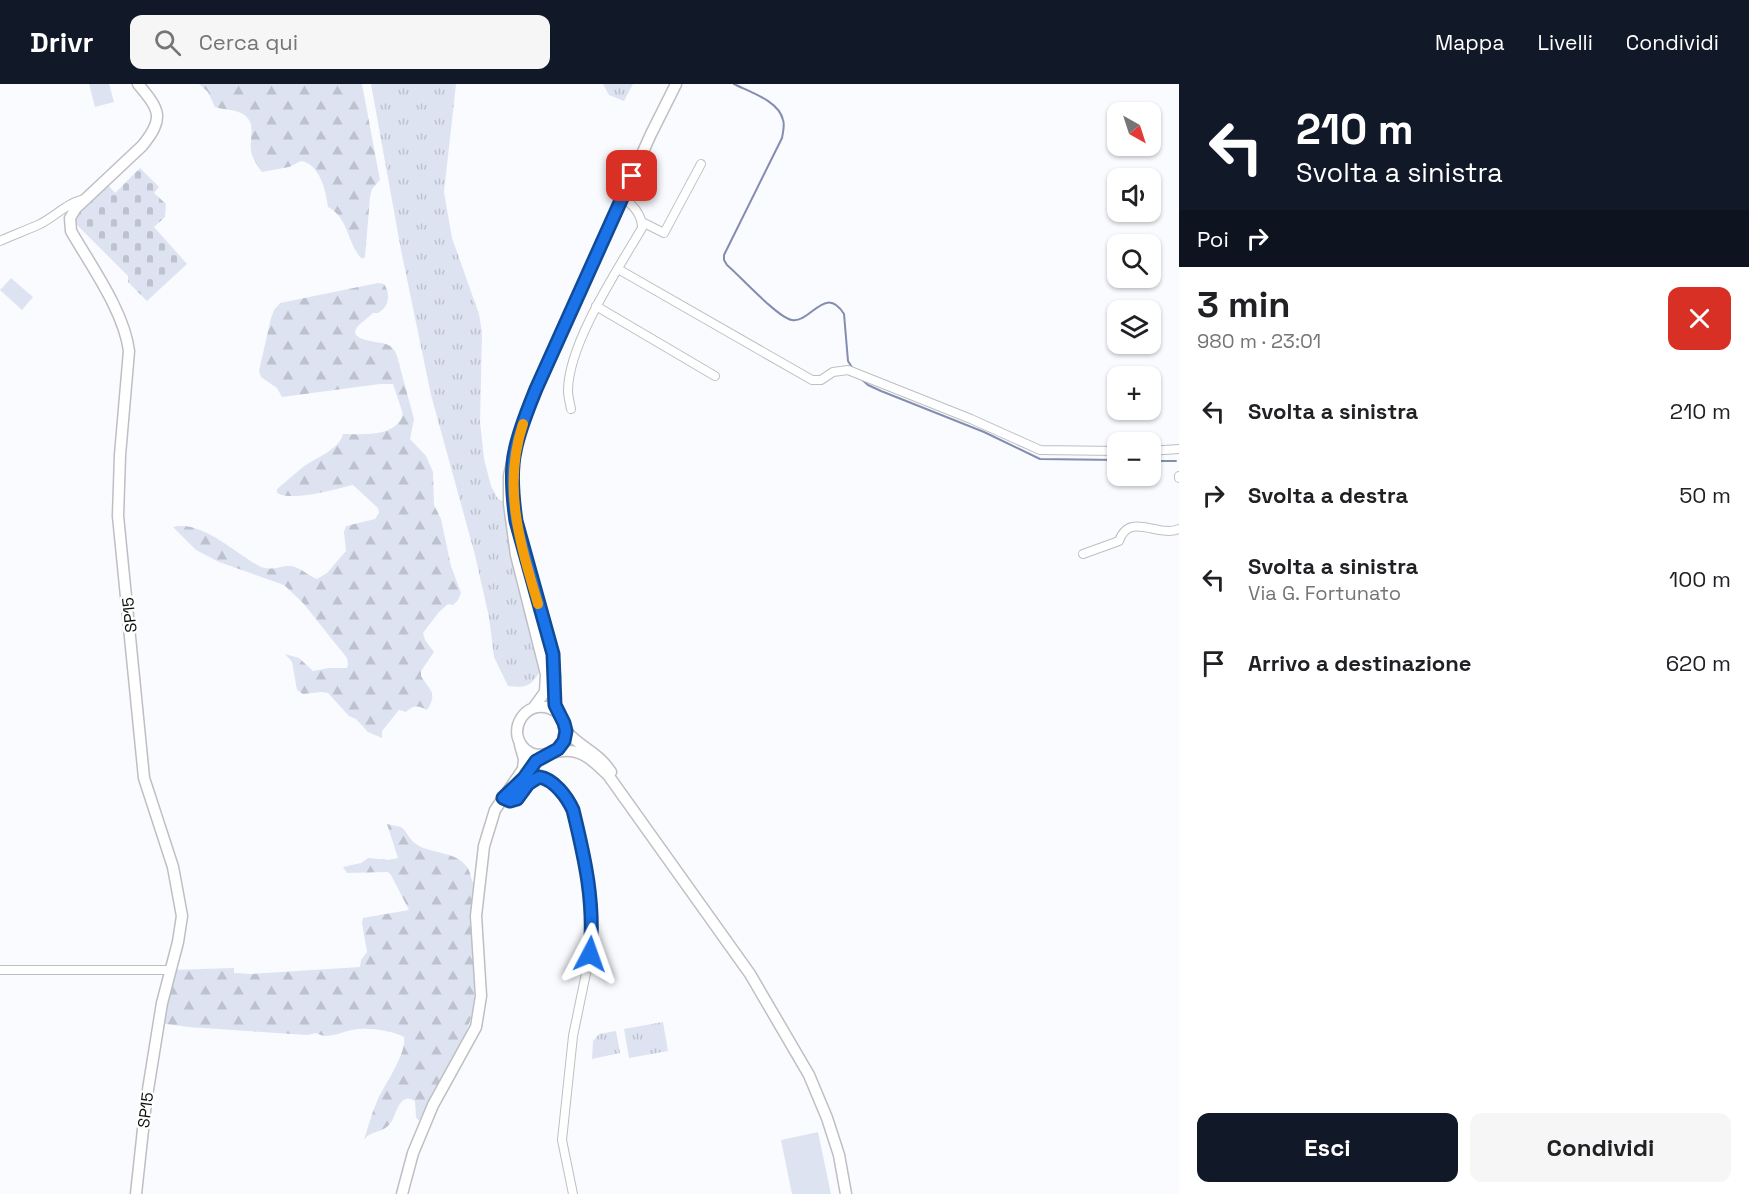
<!DOCTYPE html>
<html lang="it">
<head>
<meta charset="utf-8">
<style>
	:root { --surface:#fff; --page:#f6f6f6; --text:#202124; --muted:#757577; --accent:#111827 }
	body { margin:0; font-family:"Space Grotesk",sans-serif; background:var(--page); color:var(--text); height:100vh; display:flex; flex-direction:column; font-size:22px; white-space:nowrap }
	* { box-sizing:border-box; margin:0 }
	p { font-size:20px; color:var(--muted) }
	.icon { flex:none; width:33px; height:33px; fill:none; stroke:currentColor; stroke-width:2; stroke-linecap:round; stroke-linejoin:round }
	.map { position:relative; flex:1; overflow:hidden }
	.details { display:flex; flex-direction:column; background:var(--surface); width:570px }
	.details>* { flex:none }
	.guide { background:#111827; color:#fff; overflow:hidden }
	.needle { width:39px; rotate:141deg }
	.controls { position:absolute; left:1107px; top:18px; display:grid; gap:12px }
	.controls a { display:grid; place-items:center; width:54px; height:54px; border-radius:12px; background:var(--surface); box-shadow:0 2px 4px #0004; font-size:30px }
	.pin { position:absolute; display:grid; place-items:center; width:51px; height:51px; color:#fff; margin:-26px; border-radius:12px; box-shadow:0 3px 9px #0006 }
	.me { position:absolute; width:66px; margin:-33px; rotate:4deg; stroke-linejoin:round; filter:drop-shadow(0 0 4px #0008) }
	.turn { display:flex; align-items:center; gap:21px; height:126px; padding:0 18px; font-size:27px }
	.turn .icon { width:78px; height:78px; stroke-width:2.5 }
	.turn b { display:block; font-size:42px; line-height:51px }
	.then { display:flex; align-items:center; height:57px; padding:0 18px; background:#0003; gap:12px; font-size:22px }
	.round { display:grid; place-items:center; flex:none; width:63px; height:63px; border-radius:12px; background:var(--page) }
	.head { display:flex; align-items:center; justify-content:space-between; height:102px; padding:0 18px }
	h1 { font-size:36px; font-weight:600; line-height:45px }
	.action { display:flex; gap:12px; margin-top:auto; padding:12px 18px }
	.action a { flex:1; height:69px; border-radius:12px; background:var(--accent); color:#fff; font-size:24px; font-weight:600; line-height:69px; text-align:center }
	.action a+a { background:var(--page); color:var(--text) }
	ul { padding:0; list-style:none }
	li { display:flex; align-items:center; gap:18px; height:84px; padding:0 18px }
	li div { flex:1 }
	li b { display:block; font-size:22px }
	li em { font-style:normal }
	header { display:flex; align-items:center; gap:36px; box-sizing:border-box; height:84px; padding:0 30px; background:var(--accent); color:#fff }
	header strong { font-size:28px }
	nav { display:flex; gap:33px; margin-inline-start:auto; font-size:21px }
	.search { width:420px; height:54px; background:var(--page); display:flex; align-items:center; gap:15px; box-sizing:border-box; padding:0 21px; border-radius:12px; color:var(--muted); font-size:22px }
	main { display:flex; flex:1; min-height:0 }
	.map>svg:first-child { display:block }
	.grass { fill:url(#grass-tufts) }
	.forest { fill:url(#forest-firs) }
	.cemetery { fill:url(#cemetery-stones) }
	.pitch { fill:#dee3f2 }
	.lines { fill:none; stroke-linecap:round; stroke-linejoin:round }
	.stream { stroke:#848daf; stroke-width:2 }
	.street-casing { stroke:#bdbfc3; stroke-width:10 }
	.secondary-casing { stroke:#bdbfc3; stroke-width:13 }
	.street { stroke:#fff; stroke-width:8 }
	.secondary { stroke:#fff; stroke-width:10 }
	.route-casing { stroke:#114b97; stroke-width:15 }
	.route { stroke:#1a73e8; stroke-width:10 }
	.slow { stroke:#f59e0b; stroke-width:10 }
	.labels { text-anchor:middle; stroke-width:5; stroke-linejoin:round; paint-order:stroke }
	.street-label { font-size:16px; fill:#0c0d0e; stroke:#fff }
</style>
</head>
<body>
<header>
<strong>Drivr</strong>
<div class="search"><svg class="icon" aria-label="search" viewBox="0 0 24 24"><circle cx="10" cy="10" r="6"/><path d="M15 15l6 6"/></svg>Cerca qui</div>
<nav><a>Mappa</a><a>Livelli</a><a>Condividi</a></nav>
</header>
<main>
<div class="map">
<svg width="1179" height="1110" viewBox="0 0 1179 1110">
	<defs>
		<pattern id="grass-tufts" width="24" height="20" patternUnits="userSpaceOnUse" patternTransform="scale(1.5)"><rect width="24" height="20" fill="#dee3f2"/><path d="M3 7l-1-3M5 7V3M7 7l1-3M15 17l-1-3M17 17v-4M19 17l1-3" fill="none" stroke="#bdc2ce"/></pattern>
		<pattern id="forest-firs" width="22" height="20" patternUnits="userSpaceOnUse" patternTransform="scale(1.5)"><rect width="22" height="20" fill="#dee3f2"/><path d="M5 1l3.5 6h-7zM16 11l3.5 6h-7z" fill="#bdc2ce"/></pattern>
		<pattern id="cemetery-stones" width="16" height="16" patternUnits="userSpaceOnUse" patternTransform="scale(1.5)"><rect width="16" height="16" fill="#dee3f2"/><path d="M2 7V4a2 2 0 0 1 4 0v3zM10 15v-3a2 2 0 0 1 4 0v3z" fill="#bdc2ce"/></pattern>
	</defs>
	<rect width="100%" height="100%" fill="#fafbff"/>
	<!-- grass -->
	<path class="grass" d="M371,0H456L444,108L452,154L479,230L482,248L480,338L484,375L491,402L498,415L509,420L545,580C532,599 532,605 508,602L494,573L489,533L475,471L431,311L401,166Z
		M603,0H633L624,17L609,11Z
		M663,938L668,967L629,974L624,945Z
		M616,947L620,969L592,975L593,957L599,950Z"/>
	<!-- forest -->
	<path class="forest" d="M199,0H362L380,96L372,105L370,113L365,173L362,175C347,160 349,134 328,123C326,107 320,80 301,77L289,83L262,88C258,82 252,74 251,67C249,54 257,39 243,30C235,25 224,26 215,23L208,8Z
		M378,199L384,200C391,210 389,223 378,229H373C368,234 362,238 358,242C345,258 382,257 388,261C393,263 395,267 397,272L414,335L410,355L426,372L433,388L434,421L441,435L451,482L461,509L458,516L453,521L448,520L439,528L423,549L425,556L434,568L421,587V592C430,607 438,608 427,626C418,621 414,621 406,628L399,626L382,647V654L368,648L356,635L349,632L328,609L322,608L303,610L297,606L292,578L285,570L299,574L313,587L329,584H347L348,581L347,574L303,519L284,501L219,478L196,466L173,443C203,436 235,470 261,483C277,488 282,479 295,483C303,486 309,492 317,495L327,489L346,467L344,448L346,442L375,435L379,429L378,424L353,401C335,405 293,418 277,409V405C286,398 294,390 303,383C315,374 339,366 343,350C362,350 396,354 403,330L393,300H380L282,313L277,304L261,293L259,287L271,234L274,226L280,219Z
		M387,740L401,743C408,748 409,756 416,760C430,770 456,767 467,783C471,788 470,794 474,800C472,818 471,837 472,856C474,888 479,918 466,948L419,1037L416,1033L415,1017C397,1007 397,1035 388,1042C380,1049 370,1047 364,1056C368,1043 372,1028 378,1015C385,1000 407,969 404,953C390,946 368,943 352,946C340,948 329,956 316,949L307,951L188,943L159,939L171,886L234,884V889L251,890L360,883L361,876L367,868L362,839L363,834L409,826L391,791L388,788L347,789L343,783L361,779L368,774L389,776L398,774Z"/>
	<!-- cemetery -->
	<path class="cemetery" d="M140,84L159,103L154,109L166,120L165,133L154,143L187,180L147,217L128,198V192L75,139L80,127L108,101L115,109Z"/>
	<!-- pitch -->
	<path class="pitch" d="M89,0H109L114,18L95,23Z
		M11,194L33,213L22,226L0,206Z
		M818,1048L831,1110H792L781,1056Z"/>
	<g class="lines">
		<!-- stream -->
		<path class="stream" d="M734,0C750,8 779,17 783,36C785,41 783,48 782,54L724,171V176L727,181C740,192 778,234 792,236C811,239 825,200 844,230L848,277L853,285
			M860,294L868,301L881,307L984,348L1040,375L1118,376
			M1150,377H1176"/>
		<!-- street casing -->
		<g class="street-casing">
			<path id="street" d="M642,138L664,149L701,80
				M0,157C13,151 27,146 40,140C56,132 69,117 86,115
				M618,185L812,296H821L833,288L848,286L971,335L1040,366L1118,367
				M596,222L715,292
				M571,325C570,319 568,313 568,307C568,260 618,185 642,144C642,130 633,121 622,113
				M1150,367L1179,365
				M1179,392V394
				M1083,470L1119,457C1129,427 1158,454 1179,445
				M503,714L510,717L517,715L528,700L539,693C554,695 566,713 573,726L591,809L593,847L590,870L573,952L562,1056L573,1110
				M0,886H171"/>
		</g>
		<!-- secondary casing -->
		<g class="secondary-casing">
			<path id="secondary" d="M519,454L553,570L555,592L554,613L557,628
				M534,623L545,608L546,590L516,471L509,420V392L518,353L536,305L651,50L676,0
				M566,647C581,664 597,667 611,688
				M554,668C570,656 570,631 549,624C526,616 507,645 523,663C537,679 553,665 570,667C586,668 597,681 608,691L750,890L809,991L827,1034L839,1071L846,1110
				M136,1110L146,1018L162,919L178,858L182,832L173,783L144,694L118,432L120,371L129,267C124,227 91,182 71,147L70,134L76,124L142,62C165,34 160,26 138,0
				M402,1110L413,1069L433,1021L476,943L481,912L476,832L484,762L495,726L523,685L524,675L520,661"/>
		</g>
		<!-- street -->
		<use href="#street" class="street"/>
		<!-- secondary -->
		<use href="#secondary" class="secondary"/>
	</g>
	<g class="lines">
		<!-- route casing -->
		<g class="route-casing">
			<path id="route" d="M590,870C595,819 585,775 573,726C567,713 554,695 539,693L528,700L517,715L510,717L503,714L524,694L536,677L558,665L564,657L566,647L564,639L555,621L553,570L516,437C513,416 510,389 515,367C519,346 528,325 536,305L632,92"/>
		</g>
		<!-- route -->
		<use href="#route" class="route"/>
		<!-- slow -->
		<path class="slow" d="M523,340C502,403 520,459 538,520"/>
	</g>
	<g class="labels">
		<!-- street labels -->
		<g class="street-label">
			<text transform="translate(129 531) rotate(-96)" y="6">SP15</text>
			<text transform="translate(145 1026) rotate(-83)" y="6">SP15</text>
		</g>
	</g>
</svg>
<div class="controls">
<a><svg class="needle" viewBox="-14 -14 28 28"><path d="M0-13l5 13h-10z" fill="#e53935"/><path d="M0 13l5-13h-10z" fill="#757577"/></svg></a>
<a><svg class="icon" aria-label="sound" viewBox="0 0 24 24"><path d="M4 9h4l5-4v14l-5-4H4zM17 9q2 3 0 6"/></svg></a>
<a><svg class="icon" aria-label="search" viewBox="0 0 24 24"><circle cx="10" cy="10" r="6"/><path d="M15 15l6 6"/></svg></a>
<a><svg class="icon" aria-label="layers" viewBox="0 0 24 24"><path d="M12 4l9 5-9 5-9-5zM3 14l9 5 9-5"/></svg></a>
<a>+</a>
<a>−</a>
</div>
<div class="pin" style="left:632px;top:92px;background:#d93025"><svg class="icon" aria-label="arrive" viewBox="0 0 24 24"><path d="M6 21V4h12l-3 4 3 4H6"/></svg></div>
<svg class="me" style="left:590px;top:870px" viewBox="-20 -20 40 40"><path d="M0-17L14 15 0 8-14 15z" fill="#1a73e8" stroke="#fff" stroke-width="4"/></svg>
</div>
<section class="details">
<div class="guide">
<div class="turn"><svg class="icon" aria-label="left" viewBox="0 0 24 24"><path d="M17 20v-9H6M10 6l-5 5 5 5"/></svg><div><b>210 m</b>Svolta a sinistra</div></div>
<div class="then">Poi<svg class="icon" aria-label="right" viewBox="0 0 24 24"><path d="M7 20v-9h11M14 6l5 5-5 5"/></svg></div>
</div>
<div class="head"><div><h1>3 min</h1><p>980 m · 23:01</p></div><a class="round" style="background:#d93025;color:#fff"><svg class="icon" aria-label="close" viewBox="0 0 24 24"><path d="M6 6l12 12M18 6L6 18"/></svg></a></div>
<ul>
<li><svg class="icon" aria-label="left" viewBox="0 0 24 24"><path d="M17 20v-9H6M10 6l-5 5 5 5"/></svg><div><b>Svolta a sinistra</b></div><em>210 m</em></li>
<li><svg class="icon" aria-label="right" viewBox="0 0 24 24"><path d="M7 20v-9h11M14 6l5 5-5 5"/></svg><div><b>Svolta a destra</b></div><em>50 m</em></li>
<li><svg class="icon" aria-label="left" viewBox="0 0 24 24"><path d="M17 20v-9H6M10 6l-5 5 5 5"/></svg><div><b>Svolta a sinistra</b><p>Via G. Fortunato</p></div><em>100 m</em></li>
<li><svg class="icon" aria-label="arrive" viewBox="0 0 24 24"><path d="M6 21V4h12l-3 4 3 4H6"/></svg><div><b>Arrivo a destinazione</b></div><em>620 m</em></li>
</ul>
<div class="action"><a>Esci</a><a>Condividi</a></div>
</section>
</main>
</body>
</html>
